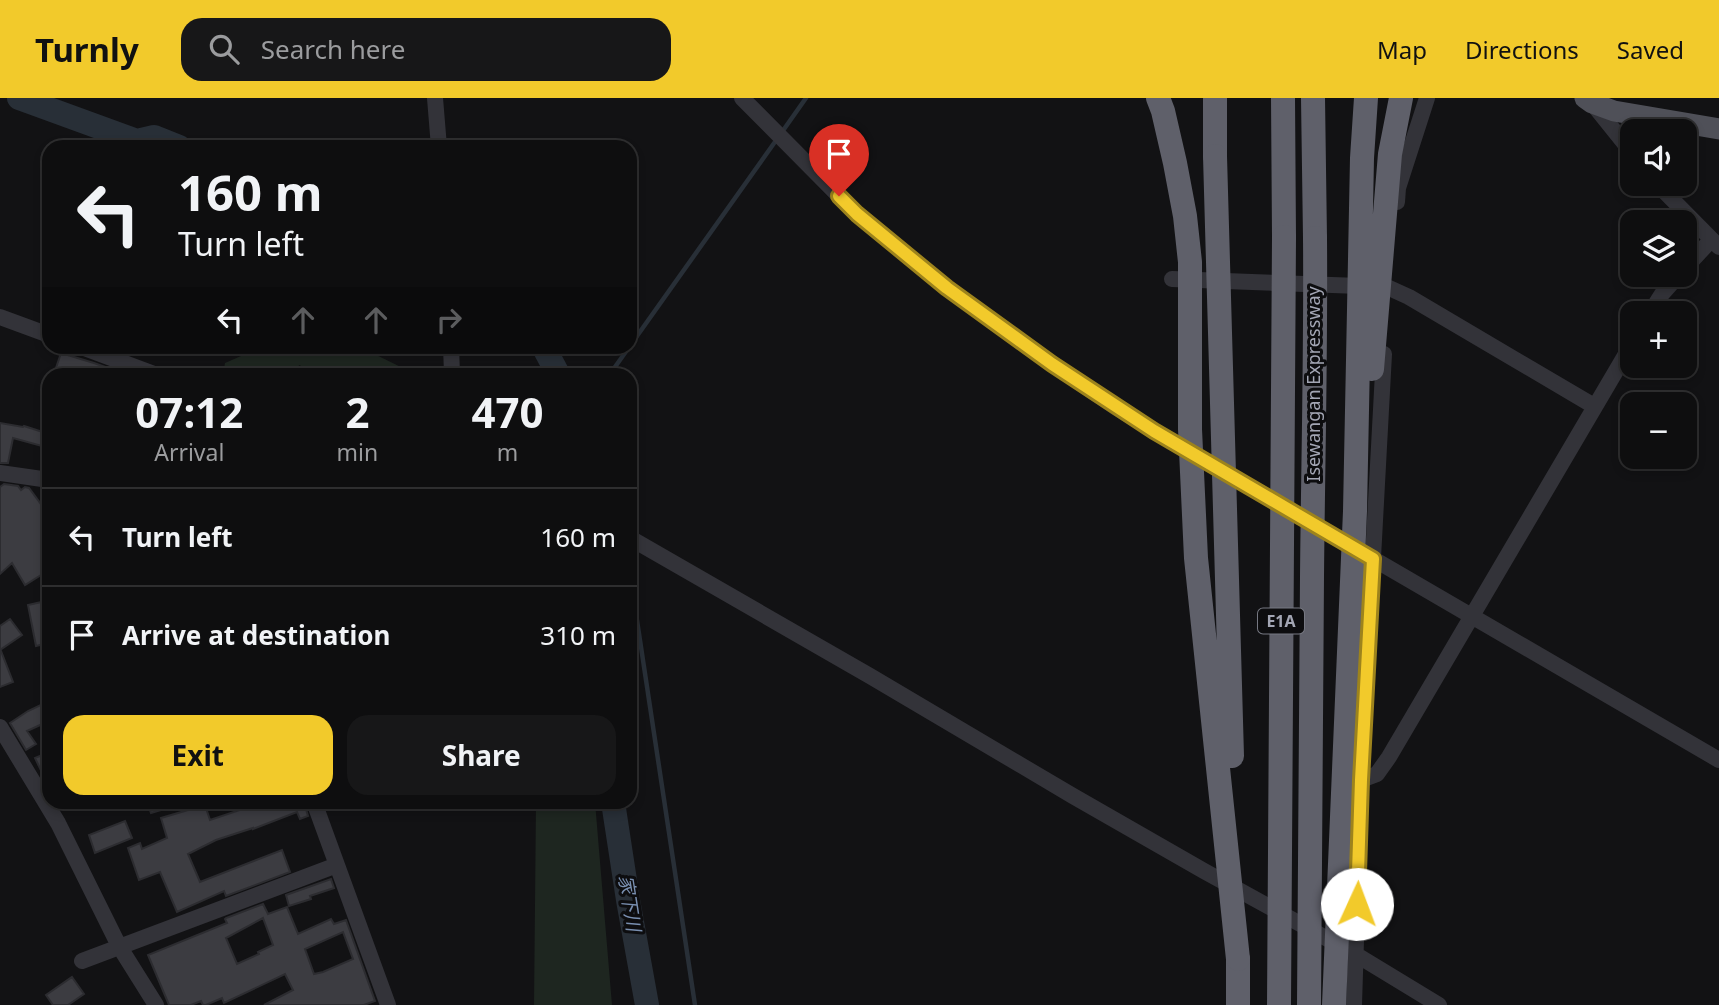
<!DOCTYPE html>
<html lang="en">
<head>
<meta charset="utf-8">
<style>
	:root { --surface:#0e0e0f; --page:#171718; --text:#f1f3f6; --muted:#9b9c9e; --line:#2e2e2f; --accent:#f2ca2b }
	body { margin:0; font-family:"Noto Sans","Noto Sans JP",sans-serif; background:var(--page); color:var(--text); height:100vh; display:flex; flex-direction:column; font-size:26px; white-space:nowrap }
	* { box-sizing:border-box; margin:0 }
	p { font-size:23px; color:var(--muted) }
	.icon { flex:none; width:38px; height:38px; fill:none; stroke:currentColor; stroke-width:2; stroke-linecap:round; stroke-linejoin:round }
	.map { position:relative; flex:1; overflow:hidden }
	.details { position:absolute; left:42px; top:270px; width:595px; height:441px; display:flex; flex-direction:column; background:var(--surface); border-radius:21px; box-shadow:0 4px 10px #0003,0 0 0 2px var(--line) }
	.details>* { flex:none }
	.banner { position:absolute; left:42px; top:42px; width:595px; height:214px; border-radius:21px; box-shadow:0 4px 10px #0003,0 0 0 2px var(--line); background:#0e0e0f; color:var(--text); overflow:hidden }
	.buttons { position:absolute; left:1620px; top:21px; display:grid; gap:14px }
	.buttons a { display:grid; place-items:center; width:77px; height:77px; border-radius:14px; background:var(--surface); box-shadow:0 4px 10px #0003,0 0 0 2px var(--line); font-size:35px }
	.pin { position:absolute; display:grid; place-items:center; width:60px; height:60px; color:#fff; margin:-72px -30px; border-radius:50% 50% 50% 0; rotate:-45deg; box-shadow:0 0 7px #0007 }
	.pin .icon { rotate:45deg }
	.me { position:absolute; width:77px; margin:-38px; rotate:2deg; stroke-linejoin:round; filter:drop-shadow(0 0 5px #0008) }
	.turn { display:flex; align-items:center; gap:24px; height:147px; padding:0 21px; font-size:32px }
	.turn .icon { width:91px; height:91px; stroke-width:2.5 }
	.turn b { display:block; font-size:49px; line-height:60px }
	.lanes { display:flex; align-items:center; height:66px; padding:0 21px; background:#0003; justify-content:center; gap:35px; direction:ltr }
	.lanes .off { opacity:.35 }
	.eta { display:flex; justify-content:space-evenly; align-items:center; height:119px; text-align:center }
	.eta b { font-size:42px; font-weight:700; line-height:49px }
	.cta { display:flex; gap:14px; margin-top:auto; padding:14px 21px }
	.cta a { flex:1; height:80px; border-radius:21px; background:var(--accent); color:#111; font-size:28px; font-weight:700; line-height:80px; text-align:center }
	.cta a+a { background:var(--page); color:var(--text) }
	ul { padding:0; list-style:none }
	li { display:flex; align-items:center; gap:21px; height:98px; padding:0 21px; border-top:2px solid var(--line) }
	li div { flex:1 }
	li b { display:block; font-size:26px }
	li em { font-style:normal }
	header { display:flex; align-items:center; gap:42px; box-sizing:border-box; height:98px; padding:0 35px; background:var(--accent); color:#111 }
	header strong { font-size:33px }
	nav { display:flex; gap:38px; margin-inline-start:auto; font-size:24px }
	.search { width:490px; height:63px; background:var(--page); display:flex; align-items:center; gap:18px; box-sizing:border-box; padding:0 24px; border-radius:21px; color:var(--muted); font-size:26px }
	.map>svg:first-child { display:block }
	.green { fill:#1e2620 }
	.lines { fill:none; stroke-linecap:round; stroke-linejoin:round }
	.stream { stroke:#282f37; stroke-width:4.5 }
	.river { stroke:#282f37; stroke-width:24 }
	.building { fill:#3c3c41; stroke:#2c2c30; stroke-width:2; fill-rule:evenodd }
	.minor { stroke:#333339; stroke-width:16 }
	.major { stroke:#4f5058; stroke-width:21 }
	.highway { stroke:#5f606a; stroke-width:24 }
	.highway-bridge { stroke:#5f606a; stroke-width:24 }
	.route-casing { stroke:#9d831c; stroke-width:18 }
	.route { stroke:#f2ca2b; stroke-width:12 }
	.labels { text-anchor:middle; stroke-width:6; stroke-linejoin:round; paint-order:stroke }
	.shield { fill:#0d0d0f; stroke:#767882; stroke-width:2 }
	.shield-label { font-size:16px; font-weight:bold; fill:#a3a6b4 }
	.street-label { font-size:18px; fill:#a3a6b4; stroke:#0d0d0f }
	.water-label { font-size:19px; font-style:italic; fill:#798fb0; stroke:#0d0d0f }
</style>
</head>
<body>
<header>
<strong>Turnly</strong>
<div class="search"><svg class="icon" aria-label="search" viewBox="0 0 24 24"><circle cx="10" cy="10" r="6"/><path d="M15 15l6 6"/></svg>Search here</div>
<nav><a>Map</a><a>Directions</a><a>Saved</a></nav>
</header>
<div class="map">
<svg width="1719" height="907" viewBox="0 0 1719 907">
	<rect width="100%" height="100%" fill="#121214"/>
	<!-- green -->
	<path class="green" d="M262,249H360L411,274L412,276H306L300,267L285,276H223L225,265Z
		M536,704H595L612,907H534Z"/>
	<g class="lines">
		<!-- stream -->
		<path class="stream" d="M782,34L806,0
			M610,276L777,41
			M630,476L695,907"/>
		<!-- river -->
		<path class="river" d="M19,0L137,43L154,39L179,49
			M543,248L558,276
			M613,704L628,802L647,907"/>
	</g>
	<!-- building -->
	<path class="building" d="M61,255L94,265L125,276H54Z
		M0,325L23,329L24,328L49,336V350L13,340L8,365H0Z
		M4,386L18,388L21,392L25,389L29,390L49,417V443L42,448L49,460V472L25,487L12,465L0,476V389Z
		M46,503L49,518V545L36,548L28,507Z
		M10,521L22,537L0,552V528Z
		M0,553H1L13,584L0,589Z
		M49,603V623L27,633L36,646L26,652L10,625L28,613Z
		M49,654V689L35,660Z
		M147,704H181V706L151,715Z
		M237,704H304L308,718L300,721L297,714L253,731V730L216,742L188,756L200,784L282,752L290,774L226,798L224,793L177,814L160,774L139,782L128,750L140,745L142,751L167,740L161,720L205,707L210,722L240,712Z
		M125,723L132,740L95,755L89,737Z
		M331,781L334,790L310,798L311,801L289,808L286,797Z
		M263,806L268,816L287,809L298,836L331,821L334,826L346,822L375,903L364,907H264L293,892L285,876L224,905L222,900L206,907H203L201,903L191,907H169L148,857L227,825L225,821L226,820ZM263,820L273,847L258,854L259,856L237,866L226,840ZM343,834L353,861L323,874L314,876L305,851Z
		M72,879L84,896L68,907H53L46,897Z"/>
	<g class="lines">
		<!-- minor -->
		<path class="minor" d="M435,0L439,49
			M742,0L857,116L947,190L1052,266L1115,309L1174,345L1719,662
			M1592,5L1633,56
			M1657,86L1719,149
			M1397,104L1398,90L1427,0
			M1685,170L1711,142
			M1172,181L1387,189L1409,199L1594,308
			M1650,215L1662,196L1679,177
			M0,219L49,237
			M79,248L154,276
			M451,248L452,276
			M0,375L49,382
			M630,440L870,578L1073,698L1204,773L1355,856L1439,907
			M0,629L58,725L119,848L156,907
			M1361,682L1377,676L1389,659L1633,244
			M314,704L388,907
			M82,863L337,767
			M1354,907L1361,682L1384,256"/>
		<!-- major -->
		<path class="major" d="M1585,0L1592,5L1614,13L1719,31"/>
		<!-- highway -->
		<path class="highway" d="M1283,0L1284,139
			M1313,0L1315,140
			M1215,58V0
			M1238,861V907"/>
		<!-- highway-bridge -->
		<path class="highway-bridge" d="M1158,0L1163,13L1175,65L1185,118L1190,164V331L1196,460L1238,861
			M1215,58L1232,658
			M1372,271L1390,56L1401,0
			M1279,907L1284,139
			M1309,907C1311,764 1310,621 1312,479C1313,366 1316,253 1315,140
			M1334,907L1355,413L1362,60L1366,0"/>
	</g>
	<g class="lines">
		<!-- route casing -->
		<g class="route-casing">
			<path id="route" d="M839,98L857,116L947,190L1052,266L1154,333L1373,461L1361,682L1357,806"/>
		</g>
		<!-- route -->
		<use href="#route" class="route"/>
	</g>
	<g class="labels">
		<!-- shield labels -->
		<rect class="shield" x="1258" y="510.5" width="46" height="25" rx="5"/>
		<g class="shield-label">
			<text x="1281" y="529">E1A</text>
		</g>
		<!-- street labels -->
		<g class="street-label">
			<text transform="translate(1314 286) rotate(-90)" y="6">Isewangan Expressway</text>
		</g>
		<!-- water labels -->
		<g class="water-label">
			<text transform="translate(630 805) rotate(81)" y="7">家下川</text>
		</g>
	</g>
</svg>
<div class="buttons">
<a><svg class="icon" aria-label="sound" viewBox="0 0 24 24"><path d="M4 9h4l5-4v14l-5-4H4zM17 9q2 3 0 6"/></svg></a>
<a><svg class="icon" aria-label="layers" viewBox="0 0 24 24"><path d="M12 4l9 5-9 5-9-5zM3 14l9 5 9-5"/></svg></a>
<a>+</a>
<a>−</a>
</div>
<div class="pin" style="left:839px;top:98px;background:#d93025"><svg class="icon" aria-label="arrive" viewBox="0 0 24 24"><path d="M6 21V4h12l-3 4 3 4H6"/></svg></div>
<svg class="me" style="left:1357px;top:806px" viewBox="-20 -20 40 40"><circle r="19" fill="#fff"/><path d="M0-13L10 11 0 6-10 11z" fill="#f2ca2b"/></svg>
<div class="banner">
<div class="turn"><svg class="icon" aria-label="left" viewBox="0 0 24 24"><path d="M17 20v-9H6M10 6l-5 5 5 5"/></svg><div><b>160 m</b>Turn left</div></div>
<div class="lanes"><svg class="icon" aria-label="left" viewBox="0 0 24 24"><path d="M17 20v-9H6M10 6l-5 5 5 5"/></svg><svg class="icon off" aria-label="ahead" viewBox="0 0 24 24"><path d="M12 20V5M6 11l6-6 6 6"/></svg><svg class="icon off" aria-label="ahead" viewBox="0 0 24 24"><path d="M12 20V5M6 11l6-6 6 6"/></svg><svg class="icon off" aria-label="right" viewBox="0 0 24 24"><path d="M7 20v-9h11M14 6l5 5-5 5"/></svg></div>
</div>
<section class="details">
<div class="eta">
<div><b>07:12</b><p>Arrival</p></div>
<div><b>2</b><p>min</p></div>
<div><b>470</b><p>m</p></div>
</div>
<ul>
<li><svg class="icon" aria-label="left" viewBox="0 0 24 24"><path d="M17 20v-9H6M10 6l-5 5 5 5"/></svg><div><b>Turn left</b></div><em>160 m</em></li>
<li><svg class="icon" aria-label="arrive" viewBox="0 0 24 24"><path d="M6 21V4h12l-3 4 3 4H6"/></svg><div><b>Arrive at destination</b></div><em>310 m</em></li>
</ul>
<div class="cta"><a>Exit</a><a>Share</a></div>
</section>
</div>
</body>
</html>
